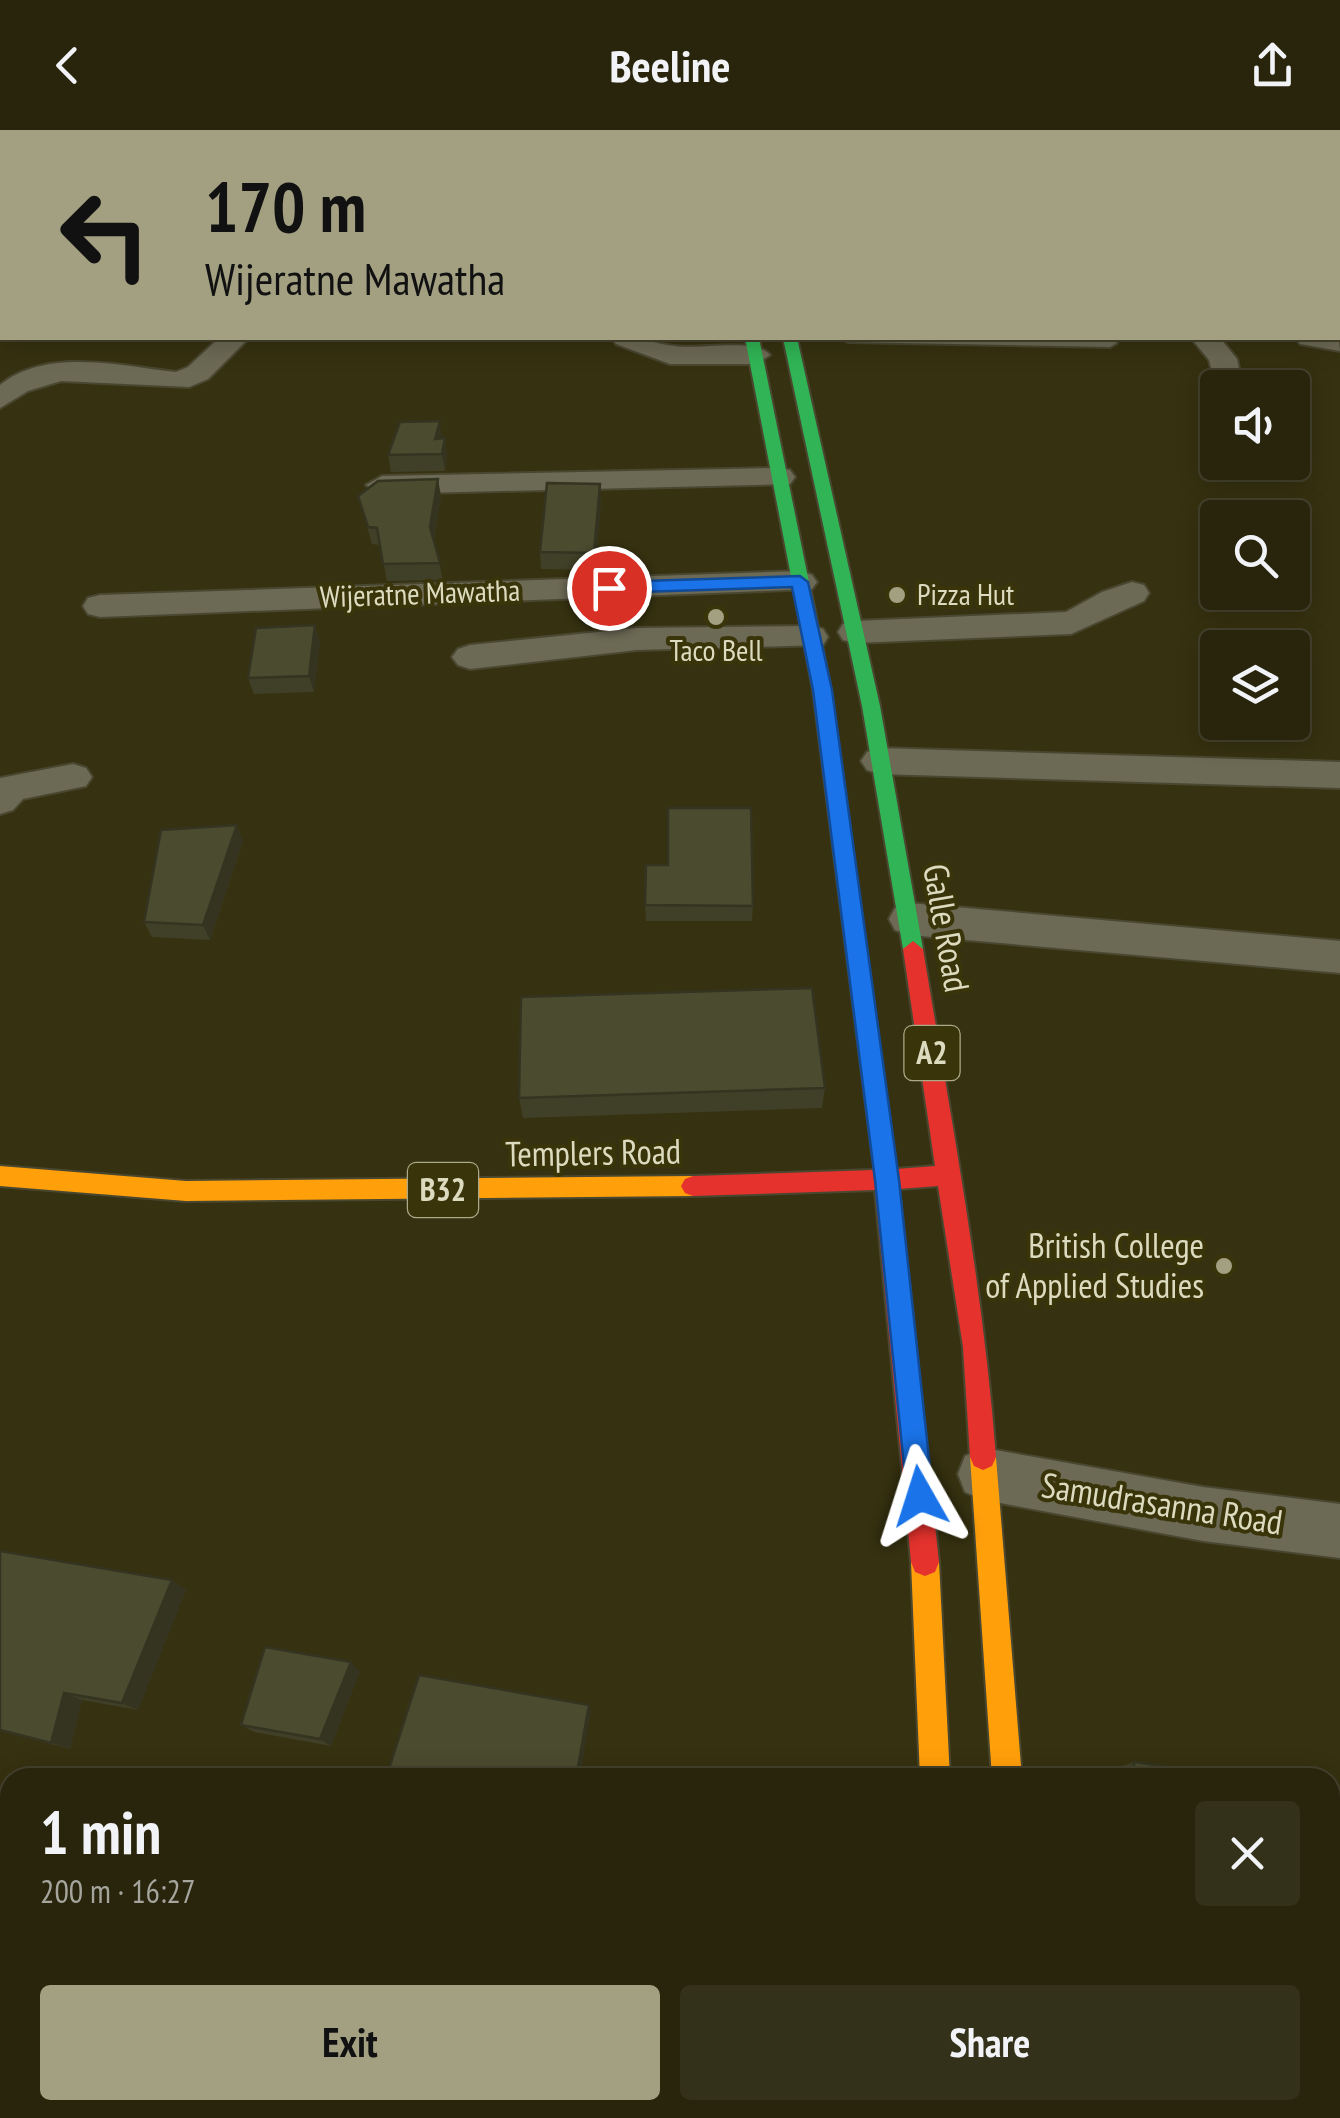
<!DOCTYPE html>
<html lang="en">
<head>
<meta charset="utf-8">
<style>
	:root { --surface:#28250c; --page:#34311a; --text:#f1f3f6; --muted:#a5a59d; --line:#44422d; --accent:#a3a082 }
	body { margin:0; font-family:"PT Sans Narrow",sans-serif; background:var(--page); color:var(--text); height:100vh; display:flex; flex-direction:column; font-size:38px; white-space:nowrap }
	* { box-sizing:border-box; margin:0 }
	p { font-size:32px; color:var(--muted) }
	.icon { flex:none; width:55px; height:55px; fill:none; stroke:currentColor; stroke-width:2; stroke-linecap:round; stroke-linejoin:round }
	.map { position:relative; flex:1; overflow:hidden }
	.details { position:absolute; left:0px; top:1638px; width:1340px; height:352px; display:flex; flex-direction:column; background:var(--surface); border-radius:30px 30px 0 0; box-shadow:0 5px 25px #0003,0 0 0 2px var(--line) }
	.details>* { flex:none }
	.top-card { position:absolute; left:0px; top:0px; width:1340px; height:210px; box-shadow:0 5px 25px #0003,0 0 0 2px var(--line); background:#a3a082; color:#111; overflow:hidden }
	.controls { position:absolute; left:1200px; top:240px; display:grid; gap:20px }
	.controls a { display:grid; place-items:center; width:110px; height:110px; border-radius:10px; background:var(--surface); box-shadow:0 5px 25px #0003,0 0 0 2px var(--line); font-size:50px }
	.pin { position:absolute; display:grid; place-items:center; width:85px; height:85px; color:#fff; margin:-42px; border:5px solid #fff; border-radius:50%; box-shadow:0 2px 10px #0007 }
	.me { position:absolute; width:110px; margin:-55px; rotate:354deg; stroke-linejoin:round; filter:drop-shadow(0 0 8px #0008) }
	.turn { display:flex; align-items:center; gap:35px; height:210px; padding:0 40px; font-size:45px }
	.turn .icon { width:130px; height:130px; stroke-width:2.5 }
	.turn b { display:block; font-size:70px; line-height:85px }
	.round { display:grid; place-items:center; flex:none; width:105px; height:105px; border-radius:10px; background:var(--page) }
	.overview { display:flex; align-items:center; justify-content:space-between; height:170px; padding:0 40px }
	h1 { font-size:60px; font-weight:800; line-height:75px }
	.action { display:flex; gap:20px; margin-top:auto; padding:20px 40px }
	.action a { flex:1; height:115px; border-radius:10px; background:var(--accent); color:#111; font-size:40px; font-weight:800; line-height:115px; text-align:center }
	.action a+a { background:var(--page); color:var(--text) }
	header { display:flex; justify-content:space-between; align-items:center; height:130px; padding:0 40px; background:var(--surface); font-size:45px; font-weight:800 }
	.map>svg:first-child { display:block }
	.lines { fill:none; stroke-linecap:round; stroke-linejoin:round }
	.lane-casing { stroke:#494730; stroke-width:4 }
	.street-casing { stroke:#494730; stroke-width:4 }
	.fast-casing { stroke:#494730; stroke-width:4 }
	.slow-casing { stroke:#494730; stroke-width:4 }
	.jam-casing { stroke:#494730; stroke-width:4 }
	.lane { fill:#6c6954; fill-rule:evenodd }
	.street { fill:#6c6954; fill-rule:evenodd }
	.fast { fill:#30b455; fill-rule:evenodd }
	.slow { fill:#ff9f0a; fill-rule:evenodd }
	.jam { fill:#e5322d; fill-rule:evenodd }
	.wall { fill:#404028 }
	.shaded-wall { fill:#343421 }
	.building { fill:#4a4b2f; stroke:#343421; stroke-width:2.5 }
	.route { fill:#1a73e8; stroke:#114b97; stroke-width:2.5 }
	.poi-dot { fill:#a3a082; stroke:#393409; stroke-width:4 }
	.labels { text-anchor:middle; stroke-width:8; stroke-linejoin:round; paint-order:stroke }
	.far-street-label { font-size:30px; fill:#dddbbf; stroke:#393409 }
	.far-poi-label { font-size:30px; fill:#dddbbf; stroke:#393409; text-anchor:start }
	.shield { fill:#393409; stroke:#aca988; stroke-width:2.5 }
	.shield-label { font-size:32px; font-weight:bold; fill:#dddbbf }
	.street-label { font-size:35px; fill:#dddbbf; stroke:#393409 }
	.poi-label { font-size:35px; fill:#dddbbf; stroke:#393409; text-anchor:end }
</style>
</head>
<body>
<header><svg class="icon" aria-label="back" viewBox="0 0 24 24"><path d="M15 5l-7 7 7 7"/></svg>Beeline<svg class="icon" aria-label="share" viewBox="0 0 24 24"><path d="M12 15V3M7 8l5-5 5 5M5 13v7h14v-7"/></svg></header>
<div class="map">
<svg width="1340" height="1988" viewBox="0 0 1340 1988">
	<rect width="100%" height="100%" fill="#363110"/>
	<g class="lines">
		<!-- lane casing -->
		<g class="lane-casing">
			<path id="lane" d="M841,208L1110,209L1117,213L1110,217L848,212Z"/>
		</g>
		<!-- street casing -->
		<g class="street-casing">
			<path id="street" d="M387,0H416L417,2H389Z
				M0,3H2V17H0Z
				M1338,43H1340V57H1338Z
				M1338,132H1340V148H1338Z
				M1338,204L1340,221L1300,214L1296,208Z
				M219,208H249L208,249L189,257L61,251L28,261L0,278V255C47,217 121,236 176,242L188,237Z
				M612,208C640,206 651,213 675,216C699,220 756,207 770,225L756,234H670L616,214Z
				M1191,208H1220L1237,229L1243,258H1218V264L1209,230Z
				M1292,328L1295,332L1288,349H1266L1261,342L1264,332H1292Z
				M779,338L790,340L795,347L790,354L382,364L366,355L382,346Z
				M800,441L812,445L817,452L812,459L100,487L88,484L83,476L88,468L100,465Z
				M1132,452L1144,455L1149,463L1144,471L1071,504L855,513L843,510L838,502L843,494L855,491L1066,482L1102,462Z
				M811,496L823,499L828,507L823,515L637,520L470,539L458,535L452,527L458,519L470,515L637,498Z
				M880,618L1340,632V658L880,644L867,640L861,631L867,622Z
				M73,634L86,638L92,647L86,656L23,669L13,680L0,684V648Z
				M909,773L1340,811V843L909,805L895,800L889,789L895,778Z
				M984,1318L1203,1357L1340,1374V1428L1203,1411L984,1370L965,1362L958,1344L965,1326Z"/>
		</g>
		<!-- fast casing -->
		<g class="fast-casing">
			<path id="fast" d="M740,0H752L753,2H741Z
				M745,208H759L831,560L895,1030L892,1037L884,1040L876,1037L873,1030L813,560Z
				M783,208H797L880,576L923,819L913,827L903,819L862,576Z"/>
		</g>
		<!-- slow casing -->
		<g class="slow-casing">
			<path id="slow" d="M0,1036L186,1051L693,1046L701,1049L705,1056L701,1063L693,1066L186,1071L0,1056Z
				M983,1314L992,1318L996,1327L1022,1648H992L970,1327L974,1318Z
				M925,1418L935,1422L939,1432L950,1648H920L911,1432L915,1422Z
				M934,1980H968L967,1988H933Z
				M1008,1980H1042L1043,1988H1009Z"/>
		</g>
		<!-- jam casing -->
		<g class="jam-casing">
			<path id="jam" d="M913,811L923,819C951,989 983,1155 996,1327L992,1336L983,1340L974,1336L970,1327L963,1217L938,1056L899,1059L939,1432L935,1442L925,1446L915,1442L911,1432L875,1060L693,1066L685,1063L681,1056L685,1049L693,1046L874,1040L876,1023L884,1020L892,1023L896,1039L935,1036L903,819Z"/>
		</g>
		<!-- lane -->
		<use href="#lane" class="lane"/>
		<!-- street -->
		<use href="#street" class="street"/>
		<!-- fast -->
		<use href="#fast" class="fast"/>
		<!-- slow -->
		<use href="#slow" class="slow"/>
		<!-- jam -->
		<use href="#jam" class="jam"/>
	</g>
	<!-- wall -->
	<path class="wall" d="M445,308L447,325L445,341L391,342L388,325Z
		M358,366H441L434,410L443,450L387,451L380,415L372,414Z
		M601,371L595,440L541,439L540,422Z
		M315,495L320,512L314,562L254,564L248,548Z
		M243,711L210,810L152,807L144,792Z
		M645,775L753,776L752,791H646Z
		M825,958L822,978L523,988L519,968Z
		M0,1421L172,1450L186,1460L138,1580L82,1570L70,1619L0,1601Z
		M360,1541L331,1616L254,1602L241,1595Z
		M1134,1632L1251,1648H1120L1119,1637Z"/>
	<!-- shaded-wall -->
	<path class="shaded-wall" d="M2,145V179L0,183V148Z
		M440,291L442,308L437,326L435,309Z
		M445,308L447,325L445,341L442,324Z
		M438,349L441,366L433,414L430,397Z
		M600,354L601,371L595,440L594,423Z
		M315,495L320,512L314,562L309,546Z
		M237,695L243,711L210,810L203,795Z
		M172,1450L186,1460L138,1580L122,1573Z
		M351,1532L360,1541L331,1616L320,1609Z
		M64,1563L82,1570L70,1619L51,1613Z
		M589,1575L591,1581L580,1648H576Z
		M0,1856L10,1861V1871L0,1866Z
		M38,1980H55L51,1988H35Z"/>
	<!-- building -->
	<path class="building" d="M2,131V145L0,148V132Z
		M440,291L435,309L445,308L442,324L388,325L400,292Z
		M438,349L430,397L440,433L383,434L377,398L368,397L358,366L378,351Z
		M547,353L600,354L594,423L540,422Z
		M315,495L309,546L248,548L256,498Z
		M668,678H751L753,776L645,775L646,735H668Z
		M237,695L203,795L144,792L161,700Z
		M812,858L825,958L519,968L521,867Z
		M0,1421L172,1450L122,1573L64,1563L51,1613L0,1600Z
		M265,1517L351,1532L320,1609L241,1595Z
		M419,1545L589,1575L576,1648H386Z
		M1134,1632L1251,1648H1134Z
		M84,1642L99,1648H81Z
		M0,1680L10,1684V1755L0,1751Z
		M0,1866L10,1871V1980H38L35,1988H0Z
		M619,1980H821L819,1988H641Z"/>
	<!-- route -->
	<path class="route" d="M800,446L808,452L832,560L899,1050L933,1366L929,1376L920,1380L911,1376L907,1366L875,1050L813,560L792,457L609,463L601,458L609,452Z"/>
	<!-- markers -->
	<g class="poi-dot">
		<circle cx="897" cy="465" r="10"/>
		<circle cx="716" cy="487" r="10"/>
		<circle cx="1224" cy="1136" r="10"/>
	</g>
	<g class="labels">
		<!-- far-street labels -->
		<g class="far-street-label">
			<text transform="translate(420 464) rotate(-2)" y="10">Wijeratne Mawatha</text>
		</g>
		<!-- far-poi labels -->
		<g class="far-poi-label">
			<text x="917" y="475">Pizza Hut</text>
			<text x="716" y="531" text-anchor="middle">Taco Bell</text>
		</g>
		<!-- shield labels -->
		<g class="shield">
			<rect x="904.5" y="896" width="55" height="54" rx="8"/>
			<rect x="408" y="1033" width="70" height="54" rx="8"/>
		</g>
		<g class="shield-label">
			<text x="932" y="934">A2</text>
			<text x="443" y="1071">B32</text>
		</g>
		<!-- street labels -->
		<g class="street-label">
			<text transform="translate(946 798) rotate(80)" y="12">Galle Road</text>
			<text transform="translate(593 1023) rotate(-1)" y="12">Templers Road</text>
			<text transform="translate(1162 1374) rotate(9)" y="12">Samudrasanna Road</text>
		</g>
		<!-- poi labels -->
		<g class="poi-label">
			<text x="1204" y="1128">British College<tspan x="1204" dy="40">of Applied Studies</tspan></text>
		</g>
	</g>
</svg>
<div class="controls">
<a><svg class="icon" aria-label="sound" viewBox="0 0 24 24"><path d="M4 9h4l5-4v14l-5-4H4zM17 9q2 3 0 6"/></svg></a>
<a><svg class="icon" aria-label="search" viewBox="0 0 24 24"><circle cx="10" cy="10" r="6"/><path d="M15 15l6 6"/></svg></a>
<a><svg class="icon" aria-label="layers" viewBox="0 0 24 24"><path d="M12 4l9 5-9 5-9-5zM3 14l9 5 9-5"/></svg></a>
</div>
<div class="pin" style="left:609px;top:458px;background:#d93025"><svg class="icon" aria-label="arrive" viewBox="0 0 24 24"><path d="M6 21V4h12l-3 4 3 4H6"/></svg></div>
<svg class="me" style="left:920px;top:1366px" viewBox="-20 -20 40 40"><path d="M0-17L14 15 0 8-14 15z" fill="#1a73e8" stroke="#fff" stroke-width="4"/></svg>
<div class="top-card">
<div class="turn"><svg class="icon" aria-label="left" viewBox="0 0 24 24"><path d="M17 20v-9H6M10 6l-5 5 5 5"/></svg><div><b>170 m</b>Wijeratne Mawatha</div></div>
</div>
<section class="details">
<div class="overview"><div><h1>1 min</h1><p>200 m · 16:27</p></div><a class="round"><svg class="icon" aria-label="close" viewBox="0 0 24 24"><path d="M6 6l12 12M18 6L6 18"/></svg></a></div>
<div class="action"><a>Exit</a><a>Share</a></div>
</section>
</div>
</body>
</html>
